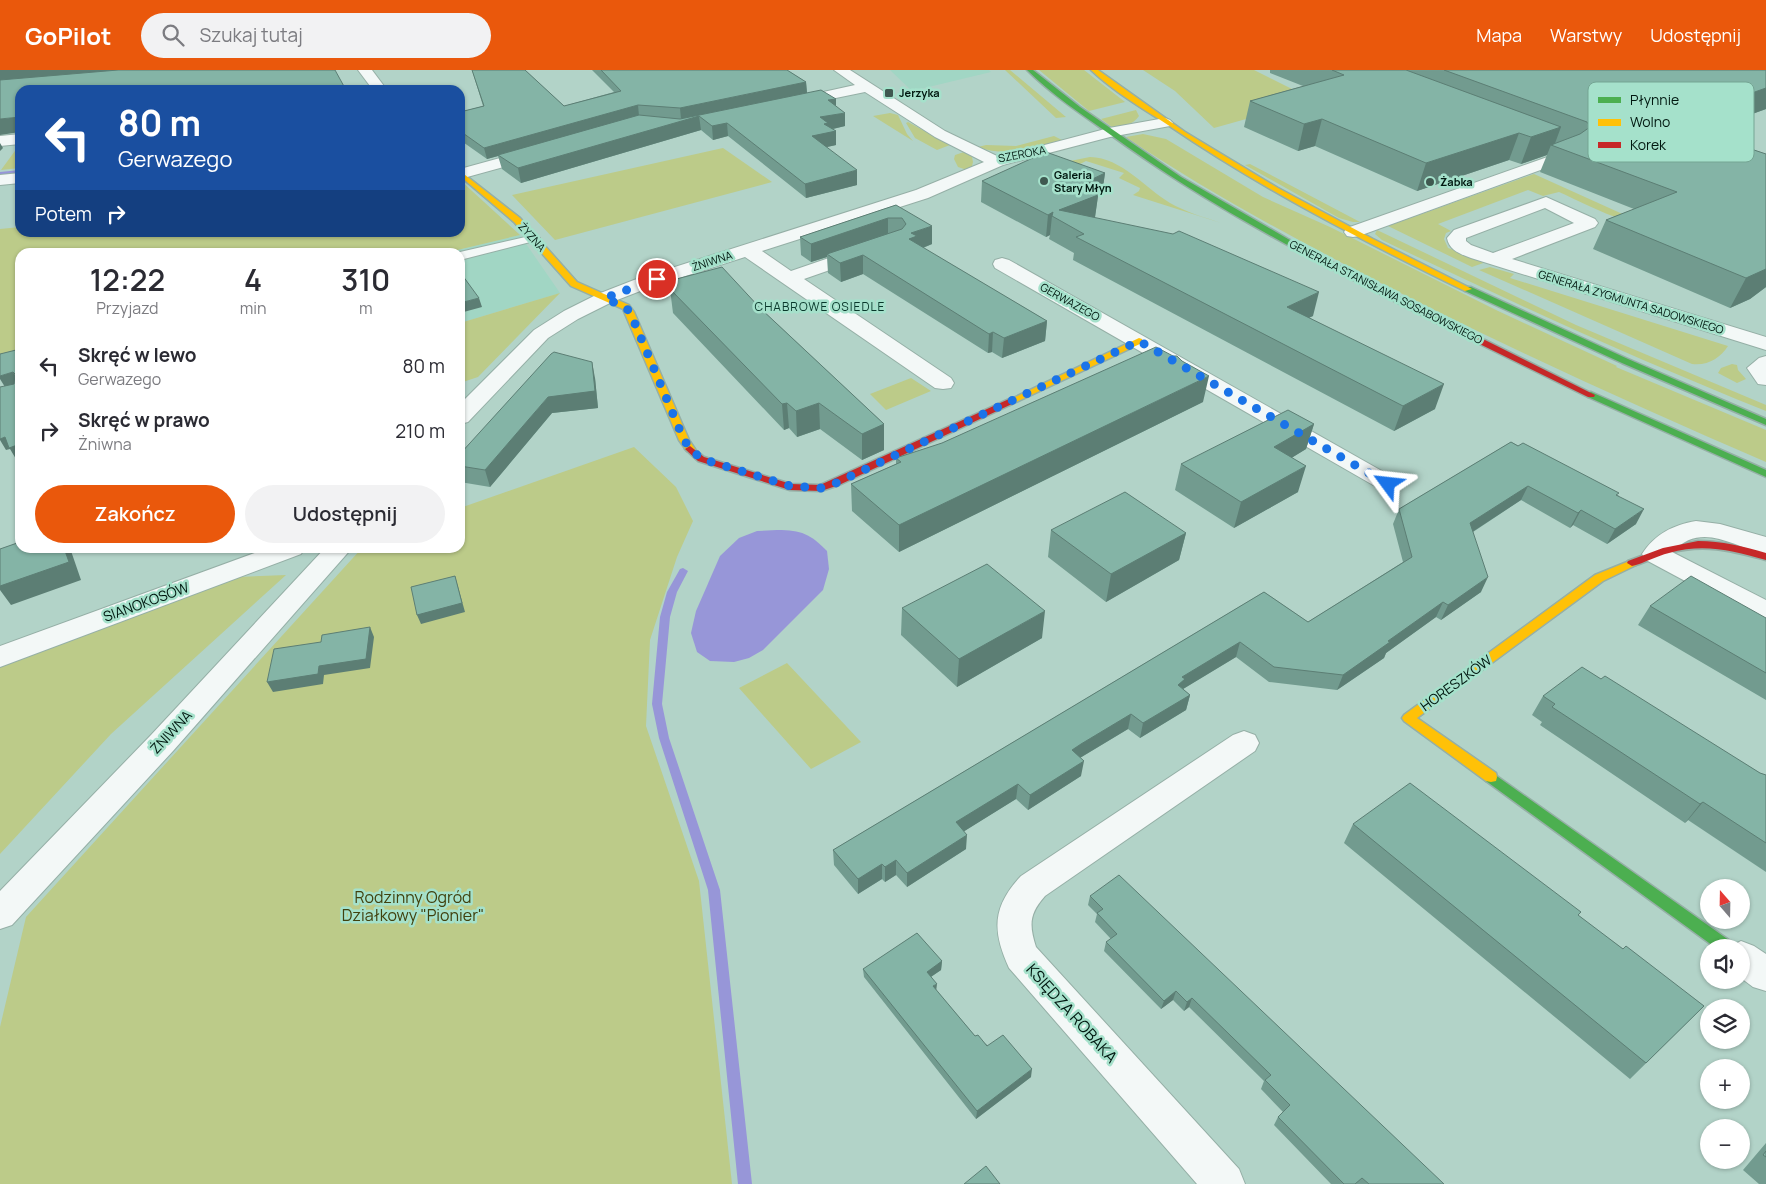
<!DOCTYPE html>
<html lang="pl">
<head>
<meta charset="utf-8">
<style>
	:root { --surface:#fff; --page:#f2f2f3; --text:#2b2b33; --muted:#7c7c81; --accent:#ea580c }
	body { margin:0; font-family:Manrope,sans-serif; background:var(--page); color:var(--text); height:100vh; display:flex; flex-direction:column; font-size:19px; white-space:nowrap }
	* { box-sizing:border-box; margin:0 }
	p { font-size:16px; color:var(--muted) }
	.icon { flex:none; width:28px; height:28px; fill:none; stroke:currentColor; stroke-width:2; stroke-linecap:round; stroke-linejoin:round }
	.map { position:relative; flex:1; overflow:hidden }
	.side { position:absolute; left:15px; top:178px; width:450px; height:305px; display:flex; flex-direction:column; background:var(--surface); border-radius:15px; box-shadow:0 1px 4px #0004 }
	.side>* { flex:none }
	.top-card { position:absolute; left:15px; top:15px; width:450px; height:152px; border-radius:15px; box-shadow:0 1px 4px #0004; background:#1a4fa0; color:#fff; overflow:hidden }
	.needle { width:32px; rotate:340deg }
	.tools { position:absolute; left:1700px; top:809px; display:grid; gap:10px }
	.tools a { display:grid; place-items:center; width:50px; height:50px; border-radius:50%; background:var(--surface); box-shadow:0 1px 4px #0004; font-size:25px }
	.pin { position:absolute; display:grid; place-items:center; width:42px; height:42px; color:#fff; margin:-21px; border:2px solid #fff; border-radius:50%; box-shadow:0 1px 5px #0007 }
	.me { position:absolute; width:55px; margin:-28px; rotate:300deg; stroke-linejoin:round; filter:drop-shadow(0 0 4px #0008) }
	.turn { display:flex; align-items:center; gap:18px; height:105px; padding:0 20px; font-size:22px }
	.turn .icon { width:65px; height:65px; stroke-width:2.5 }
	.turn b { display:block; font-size:35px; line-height:42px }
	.then { display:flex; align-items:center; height:48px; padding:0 20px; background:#0003; gap:10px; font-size:19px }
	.eta { display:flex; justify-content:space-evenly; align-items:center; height:85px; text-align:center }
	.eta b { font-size:30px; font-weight:600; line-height:35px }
	.cta { display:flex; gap:10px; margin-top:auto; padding:10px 20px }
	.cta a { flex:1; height:58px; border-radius:30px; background:var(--accent); color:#fff; font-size:20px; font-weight:600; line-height:58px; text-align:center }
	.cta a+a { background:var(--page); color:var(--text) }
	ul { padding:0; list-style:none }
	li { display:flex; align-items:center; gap:15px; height:65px; padding:0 20px }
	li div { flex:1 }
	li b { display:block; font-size:19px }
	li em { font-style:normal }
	header { display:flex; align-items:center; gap:30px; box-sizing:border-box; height:70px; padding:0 25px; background:var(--accent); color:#fff }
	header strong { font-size:24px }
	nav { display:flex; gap:28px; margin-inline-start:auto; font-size:18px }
	.search { width:350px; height:45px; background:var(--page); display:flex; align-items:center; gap:12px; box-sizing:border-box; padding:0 18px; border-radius:28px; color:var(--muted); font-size:19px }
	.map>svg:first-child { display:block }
	.built { fill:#a1d6c4 }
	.green { fill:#bccb89 }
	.water { fill:#9796d8 }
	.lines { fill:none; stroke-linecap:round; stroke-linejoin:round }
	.stream { fill:#9796d8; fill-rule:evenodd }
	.lane-casing { stroke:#95afa6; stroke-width:2 }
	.street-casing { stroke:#95afa6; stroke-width:2 }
	.fast-casing { stroke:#95afa6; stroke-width:3 }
	.slow-casing { stroke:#95afa6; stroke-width:3 }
	.jam-casing { stroke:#95afa6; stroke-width:3 }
	.lane { fill:#f3f8f7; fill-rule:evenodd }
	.street { fill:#f3f8f7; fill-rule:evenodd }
	.fast { fill:#4caf50; fill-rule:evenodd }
	.slow { fill:#ffc107; fill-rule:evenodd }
	.jam { fill:#c62828; fill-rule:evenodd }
	.wall { fill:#729b8f }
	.shaded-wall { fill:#5c7e74 }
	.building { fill:#84b4a6; stroke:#5c7e74 }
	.route { stroke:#1a73e8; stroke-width:9; stroke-dasharray:0 16.2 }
	.poi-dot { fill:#3f5950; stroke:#a5e1cb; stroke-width:2 }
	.labels { text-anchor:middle; stroke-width:5; stroke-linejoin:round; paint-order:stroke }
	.far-poi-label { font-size:11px; font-weight:bold; fill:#011810; stroke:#a5e1cb; text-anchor:start }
	.far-street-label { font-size:11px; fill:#011810; stroke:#a5e1cb }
	.far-neighbourhood-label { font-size:12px; letter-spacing:1px; fill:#09382b; stroke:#a5e1cb }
	.street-label { font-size:14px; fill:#011810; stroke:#a5e1cb }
	.near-park-label { font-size:16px; fill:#41410e; stroke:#a5e1cb }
	.near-street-label { font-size:16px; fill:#011810; stroke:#a5e1cb }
	.key { fill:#a5e1cb; stroke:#74a593; stroke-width:1 }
	.key-label { font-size:14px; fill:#011810 }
</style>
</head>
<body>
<header>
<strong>GoPilot</strong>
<div class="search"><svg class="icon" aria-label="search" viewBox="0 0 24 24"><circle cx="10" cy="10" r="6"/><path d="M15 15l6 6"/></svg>Szukaj tutaj</div>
<nav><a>Mapa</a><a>Warstwy</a><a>Udostępnij</a></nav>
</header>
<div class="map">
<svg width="1766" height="1114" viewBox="0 0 1766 1114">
	<rect width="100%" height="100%" fill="#b2d3c8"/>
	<!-- built -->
	<path class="built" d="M890,0H989L991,2L912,21Z
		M520,165L560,223L460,253V182H449Z"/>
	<!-- green -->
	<path class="green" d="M1005,0H1010L1066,47L1056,48Z
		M1039,0H1084L1125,32L1089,41Z
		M1143,0H1254L1314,30L1214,58L1175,21Z
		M1136,40L1139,46C1133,55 1123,56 1112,57L1101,49Z
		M890,43L898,45L907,64L913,71L873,46Z
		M908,52L950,75L937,80L915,68L906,53Z
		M1143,64L1166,69L1263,127L1330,157L1496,240L1617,296L1616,297L1766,360V392C1622,330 1482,266 1342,193C1268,154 1195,114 1126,67Z
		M1054,66L1062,70C1034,78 1007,88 978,77L986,75L1016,76Z
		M20,74V98L1,100Z
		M723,78L772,112L555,170L512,125Z
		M964,82L972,87L973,92L972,96L967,100L958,97L954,89L955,85Z
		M1090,87C1122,88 1144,117 1170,133C1186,142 1203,147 1221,153L1133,125L1139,121L1140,118L1119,108L1124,103L1086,91L1080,94L1065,92Z
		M1250,94L1360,152H1353L1339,148L1245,95Z
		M1534,104L1638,151C1626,156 1573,128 1559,122L1543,126L1528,120L1438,154L1451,161L1446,163L1444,169L1448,178L1486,192L1472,197L1388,156Z
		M460,110L520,165L449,182H20V287L0,292V159L20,157V162H460Z
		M1377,160L1576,255L1766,335V341C1636,289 1509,231 1382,170L1375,164Z
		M1490,197L1514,204L1510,208L1728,276C1720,288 1708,296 1692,294L1479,200Z
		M560,223L478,307L460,313V253Z
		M1732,294L1737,295L1738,300L1746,309L1737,313L1718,303L1721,298Z
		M911,308L931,321L886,340L870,324Z
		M634,377L676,417L693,451L677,487L650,570L646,656L699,811L732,1114H0V957L26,847L362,478H460V438Z
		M286,505L111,664L0,784V596L237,507Z
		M787,593L861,672L811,699L739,618Z"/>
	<!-- water -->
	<path class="water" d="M777,460C802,460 810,464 827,481L829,499L823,520L763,580L749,588L734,592L710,591L697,582L691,563L696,541L720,486L739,468L757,461Z"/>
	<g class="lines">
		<!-- stream -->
		<path class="stream" d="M20,100V104L0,106V102Z
			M683,498L688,501L677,522L670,547L662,634L669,668L720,820L752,1114H738L708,820L659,668L652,634L660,547L667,522L680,499Z"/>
		<!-- lane casing -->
		<g class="lane-casing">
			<path id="lane" d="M534,165L540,168L538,170L460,190V182Z"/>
		</g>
		<!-- street casing -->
		<g class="street-casing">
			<path id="street" d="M358,0H372L387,20H373Z
				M834,0H850L945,61L999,87L1109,58L1165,48L1170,50L1173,53L1170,56L1110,67L1003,95L928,128L762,181L791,201L858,178L864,177L870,178L873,182L870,186L804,209L951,308L954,313L951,318L943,319L935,318L745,187L648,218L612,232L578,249L548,268L468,352L460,354V334L534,260L564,241L598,224L634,210L916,120L984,92L935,67L865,22L792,37L787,36L785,33L787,30L855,15Z
				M20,64V74L0,76V66Z
				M1560,74L1575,80L1577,83L1568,90L1359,166L1353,167L1347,166L1344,162L1347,158L1556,84L1552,79L1554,76Z
				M537,78L543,80L545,83L543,86L460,109V99Z
				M20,103V113L0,115V105Z
				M1546,127L1595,149L1598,153L1595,157L1512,189L1766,267V280L1471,188C1460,184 1449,180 1447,168L1454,160ZM1545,138L1574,153L1493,183L1471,175L1466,171V168Z
				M1002,188L1009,190L1396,409L1400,414L1396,419L1388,421L1380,419L995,198L993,194L995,190Z
				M1766,286V315L1758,314L1747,298L1759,288Z
				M1696,451L1720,454L1766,467V485C1732,476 1702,451 1672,482L1766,530V551L1756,549L1646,490L1642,484C1655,464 1673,455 1696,451Z
				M268,478H305L301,484L0,597V576Z
				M325,478H352L173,681L12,855L0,859V821L151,665Z
				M1244,661L1255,665L1259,673L1255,681L1045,826C1029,844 1029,855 1036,877L1239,1099L1245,1114H1197L1009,898C992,861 992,837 1021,806L1233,665Z
				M1741,871L1754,876L1766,884V921L1753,917L1741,908V878H1728Z"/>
		</g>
		<!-- fast casing -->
		<g class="fast-casing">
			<path id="fast" d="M1027,0H1033L1080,37L1181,107L1288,169L1454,256L1447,258C1331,199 1213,140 1108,63C1081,44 1051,24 1027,0Z
				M1465,217H1471L1628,289L1766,349V355L1622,293L1465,221Z
				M1591,322L1766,400V407L1588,327V323Z
				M1491,702L1733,873L1735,878H1716L1486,711L1485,707L1486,703Z"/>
		</g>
		<!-- slow casing -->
		<g class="slow-casing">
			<path id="slow" d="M1091,0H1098L1185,62L1278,118L1373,169L1472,219L1465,221C1363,171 1262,119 1168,55C1142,38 1113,21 1091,0Z
				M460,101L520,148L577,212L629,235L634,242L689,370L695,379L693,381H687L679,370L623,239L571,216L514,152L460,106Z
				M1139,268L1142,269V273L1012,334L1009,335L1005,332Z
				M1632,490L1637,493L1636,495L1603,511L1417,648L1496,703L1497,707L1496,711L1491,712L1486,711L1404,651L1402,648L1404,645L1595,505Z"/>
		</g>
		<!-- jam casing -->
		<g class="jam-casing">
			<path id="jam" d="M1447,254H1453L1595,325L1594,327H1588L1447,258Z
				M1009,329L1012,330V334L839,415L821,421L790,420L698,391L685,379L690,376L704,387L791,414L820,415Z
				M1698,471C1722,471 1743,476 1766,483V490C1732,481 1705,473 1669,483C1656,486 1645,493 1632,496L1627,493L1628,491L1663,478Z"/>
		</g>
		<!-- lane -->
		<use href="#lane" class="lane"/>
		<!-- street -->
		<use href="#street" class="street"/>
		<!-- fast -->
		<use href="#fast" class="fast"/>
		<!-- slow -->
		<use href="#slow" class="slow"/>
		<!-- jam -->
		<use href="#jam" class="jam"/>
	</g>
	<!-- wall -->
	<path class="wall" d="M472,0H525L564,36L614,22L592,0H787L806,12L807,23L836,29V36L845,56L833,59L836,61V75L827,77L857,115L806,128L728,66L713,70L701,60L521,113L502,99L498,86L487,89L460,70V42L483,36Z
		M1270,0H1766V39L1702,62L1766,84V217L1750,229L1730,238L1593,179L1606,150L1634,139L1540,102L1547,85L1521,94L1509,90L1417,121L1315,76L1298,81L1244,57L1250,31L1303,16L1270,3Z
		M1105,103L1102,124L1098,126L1095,147L1094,148L1313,246L1309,247L1435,339L1394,361L1073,190L1074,183L1049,169L1050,165L1046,167L981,132L982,111Z
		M896,135L932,174L923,178L1047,251L1045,271L1002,288L992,282L988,283L863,204L841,212L828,203L827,187L811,192L801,185L800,167Z
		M669,211L760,238L884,354V380L862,390L820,359L797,367L789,358L784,360L673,243Z
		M595,308L598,338L552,343L490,417L460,412V384Z
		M1203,332L899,482L852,441L851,414L896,394V388Z
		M1314,354L1306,379L1291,388L1298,422L1234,458L1175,420L1181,394Z
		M1511,372L1618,425L1636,454L1607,474L1573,455L1570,458L1521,430L1473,462L1481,522L1441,550L1436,547L1386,583L1384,588L1337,620L1269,612L1236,587L1183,619L1190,625L1186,640L1140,668L1128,659L1080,688L1081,706L1028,740L1016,729L964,761L966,779L907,817L896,805L885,812L882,809L858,824L834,795L833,780L1264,522L1308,552L1403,492L1393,454L1399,439Z
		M1051,460L1186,463L1179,490L1106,532L1048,487Z
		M1650,536L1766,548V630L1638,555Z
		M902,538L1042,568L957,617L901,565Z
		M1601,609L1760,703L1766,705V802L1688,750L1685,753L1540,655L1542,652L1532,645L1543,626Z
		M1353,754L1578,846L1623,879L1704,936L1630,1009L1344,773Z
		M1090,826L1444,1114H1331L1274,1055L1278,1047L1283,1042L1261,1019L1264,1011L1189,937L1184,941L1173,930L1161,939L1104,881L1106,872L1111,869L1095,852L1097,844L1088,835Z
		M942,891L941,900L931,907L936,920L975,966L1031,1007L976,1049L864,907L863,899Z
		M1766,1073V1114H1759L1743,1100Z"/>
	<!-- shaded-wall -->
	<path class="shaded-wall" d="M0,0H144L0,13Z
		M806,12L807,23L681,49L680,38Z
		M1766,18V39L1658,78L1670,52Z
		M836,29V42L828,30Z
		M638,35L639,46L498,85V86L487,89L484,78Z
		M845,43V56L828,60L836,61V75L813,80L812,66L820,47Z
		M699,46L701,60L521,113L518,98Z
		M20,47V62L0,65V49Z
		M1322,49L1315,76L1298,81L1304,54Z
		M727,53L728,66L713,70L712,56Z
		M1561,57L1554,76L1551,75L1547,85L1521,94L1531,67Z
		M1519,63L1509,90L1417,121L1426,93Z
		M0,73L3,78L0,81Z
		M857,100V115L806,128L805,114Z
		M1105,103L1102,124L1098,126L1095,147L1071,157L1059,140L1078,116Z
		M1053,142L1052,146L1050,165L1046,167L1048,145Z
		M888,148V166L827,184V187L811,192V174Z
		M932,156V174L917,180L909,169L911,163Z
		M863,185V204L841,212L840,193Z
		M1766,199V217L1750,229L1730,238L1746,208Z
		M1319,222L1313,246L1281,261L1287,237Z
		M479,228L482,237L460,243V233Z
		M1047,251L1045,271L1002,288L1004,268Z
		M993,262L992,282L988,283L989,264Z
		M592,292L595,308L598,338L552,343L490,417L485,400L548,327Z
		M13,302L20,313L5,317L0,309V306Z
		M1209,306L1203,332L899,482V455Z
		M1444,314L1435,339L1394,361L1403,336Z
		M787,333L789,358L784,360L782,334Z
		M819,333L820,359L797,367L796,341Z
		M884,354V380L862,390V364Z
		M1314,354L1306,379L1267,403L1274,377Z
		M5,367L20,374V388L16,389L10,379L6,380L0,370V369Z
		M1306,396L1298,422L1234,458L1241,432Z
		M1528,416L1521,430L1463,468L1470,453Z
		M1644,439L1636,454L1607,474L1615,459Z
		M1581,440L1573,455L1570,458L1578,443Z
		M1186,463L1179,490L1106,532L1111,504Z
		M64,478H70L81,510L11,535L0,520V516Z
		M455,506L465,542L421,554L417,545Z
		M1488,507L1481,522L1441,550L1448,535Z
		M1443,532L1436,547L1386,583L1384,588L1337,620L1343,605L1388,571Z
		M1045,541L1042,568L957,617L959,589Z
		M370,557L374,567L370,598L324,605L323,614L273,622L267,612L319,596Z
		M1240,572L1236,587L1183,619L1178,615L1182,607Z
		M1190,625L1186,640L1140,668L1143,653Z
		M1131,644L1128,659L1078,689L1072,680L1081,674Z
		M1084,691L1081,706L1028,740L1030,725Z
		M1018,714L1016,729L955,767L956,752Z
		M1703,732L1688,750L1685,753L1700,734Z
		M967,765L966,779L907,817V803Z
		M896,790V805L885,812V797Z
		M882,794V809L858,824V809Z
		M942,891L941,900L926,910L927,902Z
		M937,914L936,922L933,916Z
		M1176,921L1173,930L1161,939L1164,931Z
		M1192,928L1189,937L1184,941L1187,932Z
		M1032,999L1031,1007L976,1049L977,1041Z"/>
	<!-- building -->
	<path class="building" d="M118,0H335L346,20H20V47L0,49V10Z
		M472,0H525L564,36L621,21L601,0H787L806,12L680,38L638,35L484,78L460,61V42L484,36Z
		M1332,0H1406L1561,57L1531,67L1519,63L1426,93L1322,49L1304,54L1250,31L1344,5Z
		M1444,0H1766V18L1670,52L1766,84V199L1746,208L1606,150L1677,122L1551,75L1580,64L1590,57L1587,52Z
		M821,20L836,29L828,30L845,43L820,47L828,53L824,54L836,61L812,66L857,100L805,114L727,53L712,56L699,46L518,98L498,85L639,45L680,49Z
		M1046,82L1105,103L1078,116L1098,125L1059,140L1173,164L1179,161L1319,222L1287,237L1444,314L1403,336L1076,167L1084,164L1052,146L1053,142L1048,145L982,111Z
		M896,135L932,156L911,163L917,166L909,169L1047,251L1004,268L993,262L989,264L863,185L840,193L827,184L902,159L906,154L902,148H888L811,174L800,167Z
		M722,197L760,238L884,354L862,364L819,333L796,341L787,333L782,334L670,219L675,217L669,211Z
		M460,202L479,228L460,233Z
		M1156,277L1173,286H1177L1182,291L1209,306L899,455L851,414L901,392L896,388L942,373Z
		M20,279V374L9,378L5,367L0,369V317L14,314L15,304L13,302L0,306V284Z
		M554,282L592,292L595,321L548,327L485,400L460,396V384L551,284Z
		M1288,340L1314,354L1274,377L1306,396L1241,432L1181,394Z
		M1511,372L1518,376L1523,373L1619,423L1616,425L1644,439L1615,459L1581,440L1578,443L1528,416L1470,453L1488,507L1448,535L1443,532L1388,571L1390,572L1343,605L1274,597L1240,572L1182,607L1185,609L1178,615L1190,625L1143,653L1131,644L1081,674L1072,680L1084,691L1030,725L1018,714L956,752L967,765L907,803L896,790L885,797L882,794L858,809L833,780L1264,522L1308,552L1412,487L1399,439Z
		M1125,422L1186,463L1111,504L1051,460Z
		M20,472V478H64L69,492L0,516V479Z
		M987,494L1045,541L959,589L902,538Z
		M455,506L462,533L417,545L411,517Z
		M1691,506L1766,548V603L1650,536Z
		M370,557L366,589L319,596L318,604L267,612L274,579L321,572L322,565Z
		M1582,597L1601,609L1605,606L1760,703L1766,705V773L1703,732L1700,734L1552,637L1555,634L1543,626Z
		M1410,713L1581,842L1578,845L1623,879L1626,876L1704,936L1646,993L1353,754Z
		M1119,805L1444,1114H1369L1362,1108L1355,1114H1344L1278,1047L1290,1035L1265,1010L1271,1005L1192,928L1187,932L1176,921L1164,931L1106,872L1117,864L1097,843L1103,839L1090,826Z
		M917,863L942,891L927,902L937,914L933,916L975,966L978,965L987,976L1003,965L1032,999L977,1041L863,899Z
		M1766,1081V1087L1763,1085Z
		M986,1096L1000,1114H964Z"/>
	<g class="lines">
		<!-- route -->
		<path class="route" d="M657,209L605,228L626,238L630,242L684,370L692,381L702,389L790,416L821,418L836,413L1139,271L1388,414"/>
	</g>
	<!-- markers -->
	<g class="poi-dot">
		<rect x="884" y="18" width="10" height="10" rx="2.5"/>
		<circle cx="1044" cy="111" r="5"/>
		<circle cx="1430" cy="112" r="5"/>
	</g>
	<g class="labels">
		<!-- far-poi labels -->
		<g class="far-poi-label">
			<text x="899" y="27">Jerzyka</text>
			<text x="1054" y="109">Galeria<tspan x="1054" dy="13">Stary Młyn</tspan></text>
			<text x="1440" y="116">Żabka</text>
		</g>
		<!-- far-street labels -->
		<g class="far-street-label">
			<text transform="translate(1022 84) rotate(-11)" y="4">SZEROKA</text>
			<text transform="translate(532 167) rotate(48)" y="4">ŻYZNA</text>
			<text transform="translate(712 191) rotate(-18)" y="4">ŻNIWNA</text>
			<text transform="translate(1386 222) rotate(27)" y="4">GENERAŁA STANISŁAWA SOSABOWSKIEGO</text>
			<text transform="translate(1070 232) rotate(29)" y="4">GERWAZEGO</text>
			<text transform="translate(1631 232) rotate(17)" y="4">GENERAŁA ZYGMUNTA SADOWSKIEGO</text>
		</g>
		<!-- far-neighbourhood labels -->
		<g class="far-neighbourhood-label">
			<text x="820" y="241">CHABROWE OSIEDLE</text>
		</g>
		<!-- street labels -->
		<g class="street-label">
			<text transform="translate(146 532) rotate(-20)" y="5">SIANOKOSÓW</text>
			<text transform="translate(1456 613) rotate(-36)" y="5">HORESZKÓW</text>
			<text transform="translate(171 662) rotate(-47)" y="5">ŻNIWNA</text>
		</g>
		<!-- near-park labels -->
		<g class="near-park-label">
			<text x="413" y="833">Rodzinny Ogród<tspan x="413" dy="18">Działkowy "Pionier"</tspan></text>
		</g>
		<!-- near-street labels -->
		<g class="near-street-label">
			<text transform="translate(1072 943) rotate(48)" y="6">KSIĘDZA ROBAKA</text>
		</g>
	</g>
	<!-- legend -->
	<rect x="1588" y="12" width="166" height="80" rx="8" class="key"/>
	<rect x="1598" y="27" width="23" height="6" fill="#4caf50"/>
	<rect x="1598" y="49" width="23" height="7" fill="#ffc107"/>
	<rect x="1598" y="72" width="23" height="6" fill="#c62828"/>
	<g class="key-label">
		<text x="1630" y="35">Płynnie</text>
		<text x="1630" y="57">Wolno</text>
		<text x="1630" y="80">Korek</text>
	</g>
</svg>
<div class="tools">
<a><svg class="needle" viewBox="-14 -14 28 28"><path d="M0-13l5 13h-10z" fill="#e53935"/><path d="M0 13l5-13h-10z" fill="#7c7c81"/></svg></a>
<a><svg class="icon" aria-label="sound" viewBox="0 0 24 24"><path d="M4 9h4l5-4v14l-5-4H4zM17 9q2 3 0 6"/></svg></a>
<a><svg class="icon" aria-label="layers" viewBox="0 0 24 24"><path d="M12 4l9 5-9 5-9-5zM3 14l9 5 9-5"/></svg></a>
<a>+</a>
<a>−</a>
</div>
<div class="pin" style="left:657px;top:209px;background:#d93025"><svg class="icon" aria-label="arrive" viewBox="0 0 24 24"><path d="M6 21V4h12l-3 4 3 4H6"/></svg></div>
<svg class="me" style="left:1388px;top:414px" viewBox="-20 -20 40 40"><path d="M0-17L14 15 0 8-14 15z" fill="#1a73e8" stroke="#fff" stroke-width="4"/></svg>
<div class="top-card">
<div class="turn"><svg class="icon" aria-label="left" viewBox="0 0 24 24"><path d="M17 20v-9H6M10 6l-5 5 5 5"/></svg><div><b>80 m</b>Gerwazego</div></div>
<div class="then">Potem<svg class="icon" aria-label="right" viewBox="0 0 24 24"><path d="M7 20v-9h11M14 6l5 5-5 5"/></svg></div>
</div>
<section class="side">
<div class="eta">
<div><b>12:22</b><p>Przyjazd</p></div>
<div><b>4</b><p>min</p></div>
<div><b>310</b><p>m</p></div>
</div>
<ul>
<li><svg class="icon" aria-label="left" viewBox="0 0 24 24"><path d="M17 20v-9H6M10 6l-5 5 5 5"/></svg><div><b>Skręć w lewo</b><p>Gerwazego</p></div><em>80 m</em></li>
<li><svg class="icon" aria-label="right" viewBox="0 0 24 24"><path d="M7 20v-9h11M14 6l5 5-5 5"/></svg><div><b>Skręć w prawo</b><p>Żniwna</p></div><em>210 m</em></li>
</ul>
<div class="cta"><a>Zakończ</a><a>Udostępnij</a></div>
</section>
</div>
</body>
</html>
